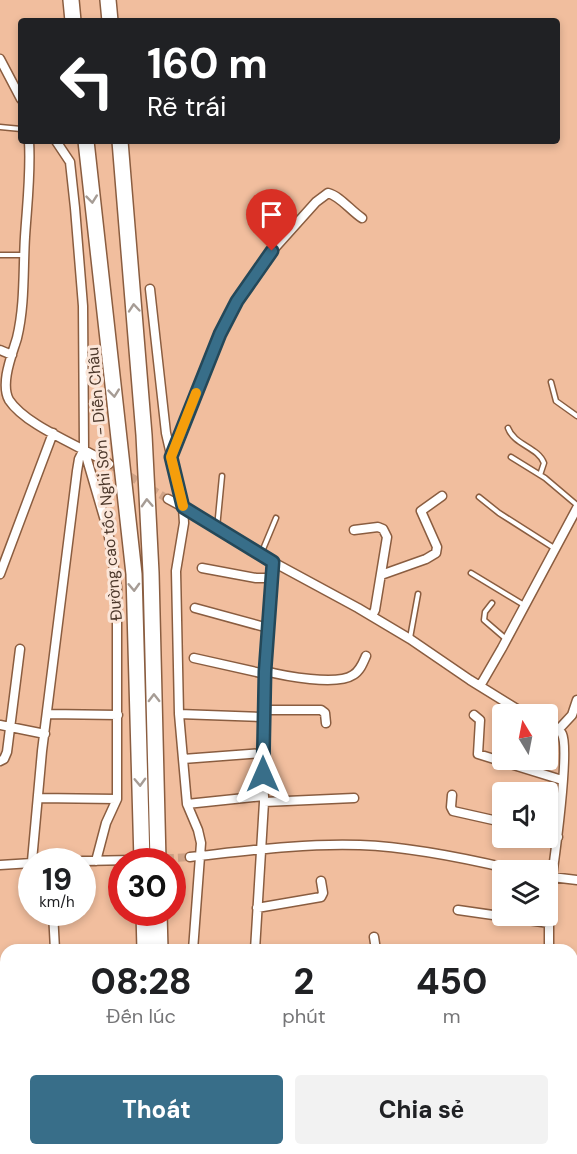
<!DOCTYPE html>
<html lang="vi">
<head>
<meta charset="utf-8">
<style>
	:root { --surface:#fff; --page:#f2f2f2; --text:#202124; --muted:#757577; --accent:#386e89 }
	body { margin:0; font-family:"DM Sans",sans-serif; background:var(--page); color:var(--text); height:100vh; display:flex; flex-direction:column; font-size:22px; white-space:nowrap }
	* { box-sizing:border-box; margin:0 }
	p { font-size:20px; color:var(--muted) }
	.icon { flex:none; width:33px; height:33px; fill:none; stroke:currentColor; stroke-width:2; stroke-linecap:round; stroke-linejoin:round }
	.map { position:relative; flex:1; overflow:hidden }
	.drawer { position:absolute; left:0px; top:944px; width:578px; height:212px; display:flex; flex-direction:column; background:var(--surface); border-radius:18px 18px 0 0; box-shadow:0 3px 9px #0003 }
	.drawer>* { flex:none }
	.hud { position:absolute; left:18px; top:18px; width:542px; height:126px; border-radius:6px; box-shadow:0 3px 9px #0003; background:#202124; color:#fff; overflow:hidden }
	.needle { width:39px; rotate:350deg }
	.tools { position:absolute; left:492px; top:704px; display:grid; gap:12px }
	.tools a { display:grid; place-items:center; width:66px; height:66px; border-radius:6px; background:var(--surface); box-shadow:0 3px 9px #0003; font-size:30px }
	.speed { position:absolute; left:18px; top:848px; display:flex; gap:12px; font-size:30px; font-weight:700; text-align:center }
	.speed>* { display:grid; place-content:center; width:78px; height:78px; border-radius:50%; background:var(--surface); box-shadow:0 3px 9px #0003; line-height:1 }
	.speed small { font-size:15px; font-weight:400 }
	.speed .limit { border:9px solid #d22; background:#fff; color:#111 }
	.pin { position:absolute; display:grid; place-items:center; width:51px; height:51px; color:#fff; margin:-62px -26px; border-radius:50% 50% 50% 0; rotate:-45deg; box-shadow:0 0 6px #0007 }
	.pin .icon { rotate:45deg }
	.me { position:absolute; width:66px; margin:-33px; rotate:0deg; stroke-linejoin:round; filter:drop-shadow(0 0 4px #0008) }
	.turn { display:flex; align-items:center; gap:21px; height:126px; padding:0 30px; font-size:27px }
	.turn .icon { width:78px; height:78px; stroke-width:2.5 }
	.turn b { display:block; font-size:42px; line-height:51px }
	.eta { display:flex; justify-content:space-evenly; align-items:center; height:102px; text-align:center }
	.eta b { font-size:36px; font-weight:800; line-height:42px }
	.primary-button { display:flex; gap:12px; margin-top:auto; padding:12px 30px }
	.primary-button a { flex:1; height:69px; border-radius:6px; background:var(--accent); color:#fff; font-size:24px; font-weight:800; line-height:69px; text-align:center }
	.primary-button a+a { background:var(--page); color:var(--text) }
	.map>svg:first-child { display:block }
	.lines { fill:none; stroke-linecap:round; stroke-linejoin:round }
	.street-tunnel { stroke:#d0a387; stroke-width:8; stroke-dasharray:8 4; stroke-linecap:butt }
	.lane-casing { stroke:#8a5d40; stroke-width:7 }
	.street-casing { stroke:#8a5d40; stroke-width:11 }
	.highway-casing { stroke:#8a5d40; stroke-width:18 }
	.lane { stroke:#fff; stroke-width:4 }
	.street { stroke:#fff; stroke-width:8 }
	.highway { stroke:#fff; stroke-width:15 }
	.oneway { stroke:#a69c95 }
	.route-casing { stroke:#244859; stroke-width:15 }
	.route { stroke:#386e89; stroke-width:10 }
	.slow { stroke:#f59e0b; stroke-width:10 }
	.labels { text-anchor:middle; stroke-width:6; stroke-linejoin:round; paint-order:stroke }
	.street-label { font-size:16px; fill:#4c382b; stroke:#fbe6d9 }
</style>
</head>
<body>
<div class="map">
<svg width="577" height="1154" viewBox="0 0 577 1154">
	<rect width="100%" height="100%" fill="#f1be9e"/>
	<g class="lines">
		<!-- street-tunnel -->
		<path class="street-tunnel" d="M109,464L168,499
			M154,859L190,857"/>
		<!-- lane casing -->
		<g class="lane-casing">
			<path id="lane" d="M0,127L21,129
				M0,255H23
				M551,382L556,401L577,416
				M508,428C514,445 538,447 544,463L540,475
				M511,457L545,478L577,505
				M479,497L499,513L554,548
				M217,528L222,476
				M261,554L276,518
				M471,573L524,605
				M492,603L485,612L484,620L506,639
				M410,638L418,594"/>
		</g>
		<!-- street casing -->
		<g class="street-casing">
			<path id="street" d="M0,59L21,99
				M29,141C31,173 27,205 25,237C23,270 25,305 17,338C12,355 0,383 9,400C26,426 81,446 109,464
				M56,141L70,162L75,208L83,306L84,449L108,531L117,587V799L106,823L96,861
				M150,289L166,433L183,507L184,523L176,571L179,714L187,804L198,830L201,843L193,950
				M0,350L12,355
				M171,456L220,334L237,301L272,251L316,202L328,193C340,196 351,211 362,218
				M168,499L183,507L273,562L358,608L410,639L470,680L525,714
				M354,530L378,527L383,529L387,537L375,610L372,616
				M202,568L256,578H272
				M0,574L53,433
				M381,575L426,559L436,553L437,547L421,511L442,496
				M195,608L268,628
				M194,658L265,674
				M265,671C284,676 337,686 353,675C360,671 363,663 366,656
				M480,686L502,648L577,508
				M264,710H321L325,713L326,723
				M48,714L118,715
				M179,714L263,717
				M474,715L480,720L478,754L562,780
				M548,724C554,726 559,728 562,734C570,750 555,854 552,877L577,880
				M0,725L45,734
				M559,729L572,715L577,700
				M183,759L263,753
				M0,761L4,759L7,752L20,649
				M452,795L451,807L453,811L502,822
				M38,798L117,799
				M264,802L354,798
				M187,804L264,796
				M548,836L558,837
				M190,857C246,851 304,843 360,845C412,847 465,858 515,870
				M32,861L42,751L77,471L79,459L84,449
				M82,861L133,860
				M0,865L32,863
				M548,877H552L549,902V950
				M257,908L321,897L323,893L321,881
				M458,910L549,923
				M53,912L55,950
				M374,937L376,950
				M255,950L264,802L263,753L265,674L273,562
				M0,1002L6,1001
				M572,1055L577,1072
				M572,1090L577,1088
				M0,1120L6,1121
				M0,1136L6,1149
				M200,1149L201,1154
				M337,1149V1154
				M407,1149V1154
				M275,1154V1149
				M556,1154L569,1149"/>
		</g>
		<!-- highway casing -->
		<g class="highway-casing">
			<path id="highway" d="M71,0L73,21
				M108,0L110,21
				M86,141L134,574L142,861
				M120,141L144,435L151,573L158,861
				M144,912L145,950
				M159,912L160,950
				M148,1154V1149
				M162,1154V1149"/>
		</g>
		<!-- lane -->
		<use href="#lane" class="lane"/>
		<!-- street -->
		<use href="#street" class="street"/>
		<!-- highway -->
		<use href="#highway" class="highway"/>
	</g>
	<!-- one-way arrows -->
	<defs><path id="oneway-chevron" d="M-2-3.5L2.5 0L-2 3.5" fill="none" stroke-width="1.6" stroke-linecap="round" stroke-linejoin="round" transform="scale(1.5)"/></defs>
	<g class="oneway">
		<use href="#oneway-chevron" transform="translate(92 199) rotate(84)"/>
		<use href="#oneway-chevron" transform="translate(134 308) rotate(-95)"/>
		<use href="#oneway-chevron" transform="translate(114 393) rotate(84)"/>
		<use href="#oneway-chevron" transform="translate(147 503) rotate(-93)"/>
		<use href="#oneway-chevron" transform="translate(134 587) rotate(88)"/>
		<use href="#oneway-chevron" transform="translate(154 698) rotate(-91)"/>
		<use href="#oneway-chevron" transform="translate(140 782) rotate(88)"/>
	</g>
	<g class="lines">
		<!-- route casing -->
		<g class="route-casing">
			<path id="route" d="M263,774L265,671L273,562L183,507L171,457L220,334L237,301L272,251"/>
		</g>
		<!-- route -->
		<use href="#route" class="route"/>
		<!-- slow -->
		<path class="slow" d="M183,506L171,457L196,393"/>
	</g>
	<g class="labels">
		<!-- street labels -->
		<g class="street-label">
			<text transform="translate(104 484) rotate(-95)" y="6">Đường cao tốc Nghi Sơn - Diễn Châu</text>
		</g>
	</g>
</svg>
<div class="tools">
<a><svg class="needle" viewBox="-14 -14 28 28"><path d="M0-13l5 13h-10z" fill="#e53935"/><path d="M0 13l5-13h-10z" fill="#757577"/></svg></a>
<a><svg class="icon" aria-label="sound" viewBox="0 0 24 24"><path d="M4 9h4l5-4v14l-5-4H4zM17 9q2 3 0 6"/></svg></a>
<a><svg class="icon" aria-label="layers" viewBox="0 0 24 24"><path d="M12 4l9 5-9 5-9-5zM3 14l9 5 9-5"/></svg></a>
</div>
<div class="speed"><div>19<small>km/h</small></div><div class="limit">30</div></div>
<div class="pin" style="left:272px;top:251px;background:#d93025"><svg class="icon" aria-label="arrive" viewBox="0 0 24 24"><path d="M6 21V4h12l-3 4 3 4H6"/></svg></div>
<svg class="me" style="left:263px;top:774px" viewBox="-20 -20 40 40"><path d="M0-17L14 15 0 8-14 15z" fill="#386e89" stroke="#fff" stroke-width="4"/></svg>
<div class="hud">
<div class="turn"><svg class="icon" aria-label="left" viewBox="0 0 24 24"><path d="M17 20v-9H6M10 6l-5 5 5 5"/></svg><div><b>160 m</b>Rẽ trái</div></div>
</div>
<section class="drawer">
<div class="eta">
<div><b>08:28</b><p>Đến lúc</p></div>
<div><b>2</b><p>phút</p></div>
<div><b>450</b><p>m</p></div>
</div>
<div class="primary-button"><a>Thoát</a><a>Chia sẻ</a></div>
</section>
</div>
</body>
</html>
